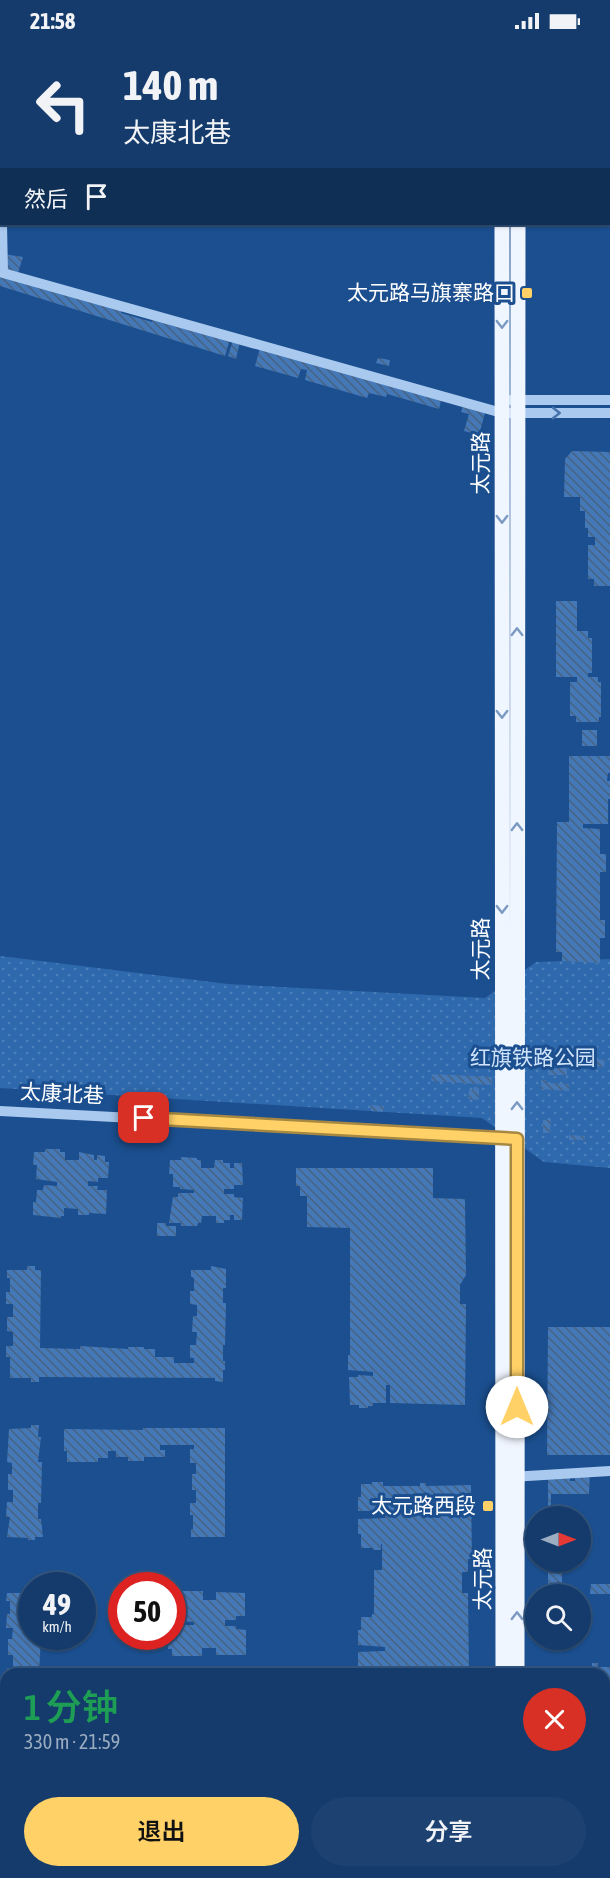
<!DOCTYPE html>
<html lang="zh">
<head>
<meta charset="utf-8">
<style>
	:root { --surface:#143b6b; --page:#1d4271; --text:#f1f3f6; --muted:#9dadc1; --line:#33557e; --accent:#ffd166 }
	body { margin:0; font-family:"Asap Condensed","Noto Sans SC",sans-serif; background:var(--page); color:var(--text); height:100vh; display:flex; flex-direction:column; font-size:22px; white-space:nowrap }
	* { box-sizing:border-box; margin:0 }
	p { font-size:20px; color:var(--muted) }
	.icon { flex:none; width:33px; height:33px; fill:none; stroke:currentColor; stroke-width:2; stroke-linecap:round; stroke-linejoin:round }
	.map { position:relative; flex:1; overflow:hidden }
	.panel { position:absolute; left:0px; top:1626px; width:610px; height:210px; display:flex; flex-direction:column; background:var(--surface); border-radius:18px 18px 0 0; box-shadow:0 2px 4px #0004,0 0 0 2px var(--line) }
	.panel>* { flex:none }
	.top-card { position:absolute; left:0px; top:0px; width:610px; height:183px; box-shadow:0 2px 4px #0004,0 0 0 2px var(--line); background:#143b6b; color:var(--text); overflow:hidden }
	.needle { width:39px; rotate:90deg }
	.fabs { position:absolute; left:525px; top:1464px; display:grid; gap:12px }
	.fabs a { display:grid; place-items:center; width:66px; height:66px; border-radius:50%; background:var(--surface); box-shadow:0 2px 4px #0004,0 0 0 2px var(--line); font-size:30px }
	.speed { position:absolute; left:18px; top:1530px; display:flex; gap:12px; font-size:30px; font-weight:700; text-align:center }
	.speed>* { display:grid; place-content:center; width:78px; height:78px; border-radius:50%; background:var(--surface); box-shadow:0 2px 4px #0004,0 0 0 2px var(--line); line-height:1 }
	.speed small { font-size:15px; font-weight:400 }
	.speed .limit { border:9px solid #d22; background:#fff; color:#111 }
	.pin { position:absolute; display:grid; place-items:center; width:51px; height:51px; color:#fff; margin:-26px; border-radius:12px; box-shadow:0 3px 9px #0006 }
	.me { position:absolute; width:66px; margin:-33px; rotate:0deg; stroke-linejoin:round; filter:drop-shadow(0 0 4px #0008) }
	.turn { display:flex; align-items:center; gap:21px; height:126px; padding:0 24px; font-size:27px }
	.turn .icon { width:78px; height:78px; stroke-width:2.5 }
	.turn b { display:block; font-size:42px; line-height:51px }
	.then { display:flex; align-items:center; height:57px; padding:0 24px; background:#0003; gap:12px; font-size:22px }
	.round { display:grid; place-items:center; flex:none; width:63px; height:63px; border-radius:32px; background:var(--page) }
	.overview { display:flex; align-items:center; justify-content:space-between; height:102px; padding:0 24px }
	h1 { font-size:36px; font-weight:600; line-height:45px; color:#1e9e55 }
	.action { display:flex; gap:12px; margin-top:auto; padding:12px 24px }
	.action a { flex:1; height:69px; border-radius:36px; background:var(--accent); color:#111; font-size:24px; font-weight:600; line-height:69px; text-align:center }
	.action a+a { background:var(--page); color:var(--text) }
	.status { display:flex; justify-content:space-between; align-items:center; height:42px; padding:0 30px; background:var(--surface); direction:ltr }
	.status svg { height:16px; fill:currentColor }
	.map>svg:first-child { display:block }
	.park { fill:url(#park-dots) }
	.building { fill:url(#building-back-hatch) }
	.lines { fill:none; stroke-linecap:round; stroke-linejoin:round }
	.minor { stroke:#a9c9ee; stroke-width:10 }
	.major { stroke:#f0f6ff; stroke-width:15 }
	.oneway { stroke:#7b9ac1 }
	.oneway2 { stroke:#4674ac }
	.route-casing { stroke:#a68842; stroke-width:15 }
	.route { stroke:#ffd166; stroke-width:10 }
	.poi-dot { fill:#ffd166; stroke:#1b4f8f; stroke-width:2 }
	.labels { text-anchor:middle; stroke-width:6; stroke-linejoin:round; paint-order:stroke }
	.poi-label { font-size:21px; fill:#fff; stroke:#1b4f8f; text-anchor:end }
	.street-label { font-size:21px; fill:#fff; stroke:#1b4f8f }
	.park-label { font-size:21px; fill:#cfe3fa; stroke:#1b4f8f }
</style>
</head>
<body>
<div class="status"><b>21:58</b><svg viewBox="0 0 49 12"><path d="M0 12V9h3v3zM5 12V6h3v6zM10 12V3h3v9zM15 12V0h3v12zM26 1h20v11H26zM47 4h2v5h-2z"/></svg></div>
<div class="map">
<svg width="610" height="1836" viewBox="0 0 610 1836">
	<defs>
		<pattern id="park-dots" width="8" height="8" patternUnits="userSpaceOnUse" patternTransform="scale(1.5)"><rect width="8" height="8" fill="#2e69ad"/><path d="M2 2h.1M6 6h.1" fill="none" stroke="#4d80b9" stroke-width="1.8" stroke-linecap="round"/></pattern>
		<pattern id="building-back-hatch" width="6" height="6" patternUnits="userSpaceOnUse" patternTransform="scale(1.5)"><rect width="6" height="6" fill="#4478b7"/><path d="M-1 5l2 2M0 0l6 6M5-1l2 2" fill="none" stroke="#486282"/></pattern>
	</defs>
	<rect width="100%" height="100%" fill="#1b4f8f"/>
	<!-- park -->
	<path class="park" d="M0,914L228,942L485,956L536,920L610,917V1126L544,1120L482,1076L0,1046Z"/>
	<!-- building -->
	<path class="building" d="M4,212L23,215L17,234L123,265L121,271L152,280L153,276L230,297L225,314L0,244V223Z
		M233,298L240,300L236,317L228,314Z
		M260,306L442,355L439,367L387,352L386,355L369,351L367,356L305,338L307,328L301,327L298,336L255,324Z
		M378,316L390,318L389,324L376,321Z
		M464,361L486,367L479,393L464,389L469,372L461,370Z
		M572,409L610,410V544H594V537H588V503H595V495H588V486H585V469H580V455H564L565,417Z
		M556,559H577V589H588V596H592V631H588V635H598V640H601V675H599V680H576V674H570V640H577V635H556Z
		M582,688H597V704H582Z
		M569,714H610V731H608L607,739H610V757H608V782H583V786L600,787V812H606V830H600V878H605V896H600V921L562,919V910H556L557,780H569Z
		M584,1017L605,1018L604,1025L584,1024Z
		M549,1020H567V1033H548Z
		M432,1032L492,1035V1043L431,1039Z
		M541,1038H546V1041L569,1042V1049L541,1047Z
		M474,1045H479V1058L468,1057L469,1048H473Z
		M371,1063L384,1064L383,1070L371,1069Z
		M543,1078H551L550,1091H543Z
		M569,1093L585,1094V1098H569Z
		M45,1107H60V1110H65V1118H79V1110L94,1113V1118H97V1113L105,1114V1120H109L108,1136H98V1140L88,1139V1144H98L97,1148H107L106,1172L89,1171V1173H78V1167L64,1166V1174H61V1176L33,1173V1160H36L37,1148H43L44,1143L57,1144V1140L36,1137L37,1123H33L34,1110H45Z
		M181,1115L197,1116V1118H201V1126H214L215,1118H223V1121H230V1126H234V1121H242L243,1143H234V1147H224V1152H234V1155L243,1156L242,1178H234V1173H230V1178H224V1181H216V1174H202L201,1181H198L197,1184H181V1181H169L173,1155H178V1151H194V1148L180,1147V1145H173V1132H169L170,1118H181Z
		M296,1126H433V1156L465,1157L466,1233L460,1243V1262H466L465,1363L390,1361V1343H386V1361H373V1364H368V1366H359V1363H350L349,1335H358V1333L373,1334V1330L348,1328V1313H350V1186L307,1185V1154H300V1144H296Z
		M157,1181H166V1184H176V1194H157Z
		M27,1224H35V1228H41L40,1306L80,1307V1304L128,1307V1305H144V1307H155V1315H174V1321H194V1316H190V1303H196L197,1290H192L193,1274H197V1263L190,1262V1249H194V1236L191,1235V1228H211V1224L226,1227V1246H223V1261H226L225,1303H223V1319H225V1328H223V1340L215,1339V1336L39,1335V1340H31V1336H10V1315H6V1304H13V1290L7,1289V1275H13V1262H6V1250H10V1236H7V1228H27Z
		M548,1285H610V1413H547Z
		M31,1383H39L38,1395H41L38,1420H42L41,1461H38V1477H41L43,1495H35V1498H28V1496L7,1495L10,1475H6L7,1460H13V1448H8V1432H12V1421L7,1420L9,1387L31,1386Z
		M143,1386H225V1495H191V1487H193V1473H190V1461H196V1448H192V1432H196V1421H190V1407H194V1403H160V1408H165V1415H144V1419H128V1415H116V1409H108V1416H98V1420H67V1409H64V1387L143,1388Z
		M575,1428H590L589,1452H551V1471H548V1429L570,1433V1439H575Z
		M372,1440H383V1444H420V1441H426V1444L471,1443L472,1517H468V1530H462V1551H468L469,1632H361V1625H358V1610L385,1609V1605L358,1603V1588H361V1575H372V1572H374V1528H382V1502H381V1508H373V1506H361V1492H358V1477L385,1476V1472H370V1469H358V1455H361V1442H372Z
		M548,1520H562V1552H548Z
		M591,1542H610V1552H590Z
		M27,1548H32V1594H41L39,1632H7V1626H13V1613H8V1597H12L13,1586H6L7,1572H10V1559H6L7,1551H27Z
		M172,1549H203V1558H216V1550L245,1551V1574H236V1578H225V1584H236V1587L246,1588V1613H216V1606H202V1614H172V1607H168V1599H174V1588H182V1583H194V1580L182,1579V1577H174Z
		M548,1598H561V1605L548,1604Z
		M592,1621H598V1625H610V1765H604V1632L592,1631Z
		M1,1775H6V1830H19V1833H1Z
		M604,1792H610V1836H565V1832H551V1830H604Z
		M66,1830H89V1833H66Z
		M166,1830H196V1836H166Z
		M389,1830H451V1836H379V1833H389Z"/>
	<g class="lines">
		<!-- minor -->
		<path class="minor" d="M0,76L2,161
			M2,182L3,231L502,371H610
			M511,358H610
			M0,1069L508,1096
			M511,1435L610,1429
			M0,1690H6
			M109,1830V1836"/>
		<!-- major -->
		<path class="major" d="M502,0V2
			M518,2V0
			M502,182L503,1632
			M517,1632L518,182
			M517,1830V1836
			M501,1836V1830"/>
	</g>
	<!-- one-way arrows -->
	<defs><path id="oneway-chevron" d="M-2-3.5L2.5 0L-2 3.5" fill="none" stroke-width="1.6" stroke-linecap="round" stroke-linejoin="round" transform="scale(1.5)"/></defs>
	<g class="oneway">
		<use href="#oneway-chevron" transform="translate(502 282) rotate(90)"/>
		<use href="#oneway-chevron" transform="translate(502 477) rotate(90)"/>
		<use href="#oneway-chevron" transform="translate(517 590) rotate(-90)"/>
		<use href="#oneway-chevron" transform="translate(502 672) rotate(90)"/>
		<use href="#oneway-chevron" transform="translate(517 785) rotate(-90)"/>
		<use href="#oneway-chevron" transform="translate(502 867) rotate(90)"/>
		<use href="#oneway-chevron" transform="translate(517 1064) rotate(-90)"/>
		<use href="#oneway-chevron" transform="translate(517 1574) rotate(-90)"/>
	</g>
	<use class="oneway2" href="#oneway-chevron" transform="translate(556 371)"/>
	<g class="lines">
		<!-- route casing -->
		<g class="route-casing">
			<path id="route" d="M144,1076L517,1097V1365"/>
		</g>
		<!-- route -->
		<use href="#route" class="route"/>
	</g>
	<!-- markers -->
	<g class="poi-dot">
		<rect x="521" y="245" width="12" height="12" rx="3"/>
		<rect x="482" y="1458" width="12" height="12" rx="3"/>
	</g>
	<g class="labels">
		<!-- poi labels -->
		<g class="poi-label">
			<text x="515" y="258">太元路马旗寨路口</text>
			<text x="476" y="1471">太元路西段</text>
		</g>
		<!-- street labels -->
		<g class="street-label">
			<text transform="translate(481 421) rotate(-90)" y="7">太元路</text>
			<text transform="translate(481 907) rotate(-90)" y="7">太元路</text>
			<text transform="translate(62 1052) rotate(3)" y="7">太康北巷</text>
			<text transform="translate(483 1537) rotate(-90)" y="7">太元路</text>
		</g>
		<!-- park labels -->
		<g class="park-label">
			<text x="533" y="1023">红旗铁路公园</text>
		</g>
	</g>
</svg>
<div class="fabs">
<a><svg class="needle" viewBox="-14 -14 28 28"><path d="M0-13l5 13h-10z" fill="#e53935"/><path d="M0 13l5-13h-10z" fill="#9dadc1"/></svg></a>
<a><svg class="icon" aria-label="search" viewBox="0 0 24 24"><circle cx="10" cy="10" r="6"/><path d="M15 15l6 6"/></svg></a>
</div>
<div class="speed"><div>49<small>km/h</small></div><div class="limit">50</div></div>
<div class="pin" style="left:144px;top:1076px;background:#d93025"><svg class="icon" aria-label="arrive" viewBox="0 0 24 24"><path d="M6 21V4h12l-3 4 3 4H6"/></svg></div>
<svg class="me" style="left:517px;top:1365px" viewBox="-20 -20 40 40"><circle r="19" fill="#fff"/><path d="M0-13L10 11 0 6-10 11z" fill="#ffd166"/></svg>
<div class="top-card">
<div class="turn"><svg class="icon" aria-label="left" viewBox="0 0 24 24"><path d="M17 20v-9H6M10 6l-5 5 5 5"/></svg><div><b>140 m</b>太康北巷</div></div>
<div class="then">然后<svg class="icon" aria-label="arrive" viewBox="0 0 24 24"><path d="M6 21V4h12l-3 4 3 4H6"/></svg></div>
</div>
<section class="panel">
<div class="overview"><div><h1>1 分钟</h1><p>330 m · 21:59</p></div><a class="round" style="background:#d93025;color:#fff"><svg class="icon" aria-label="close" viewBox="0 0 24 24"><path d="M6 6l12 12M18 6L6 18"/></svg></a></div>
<div class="action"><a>退出</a><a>分享</a></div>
</section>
</div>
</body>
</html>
